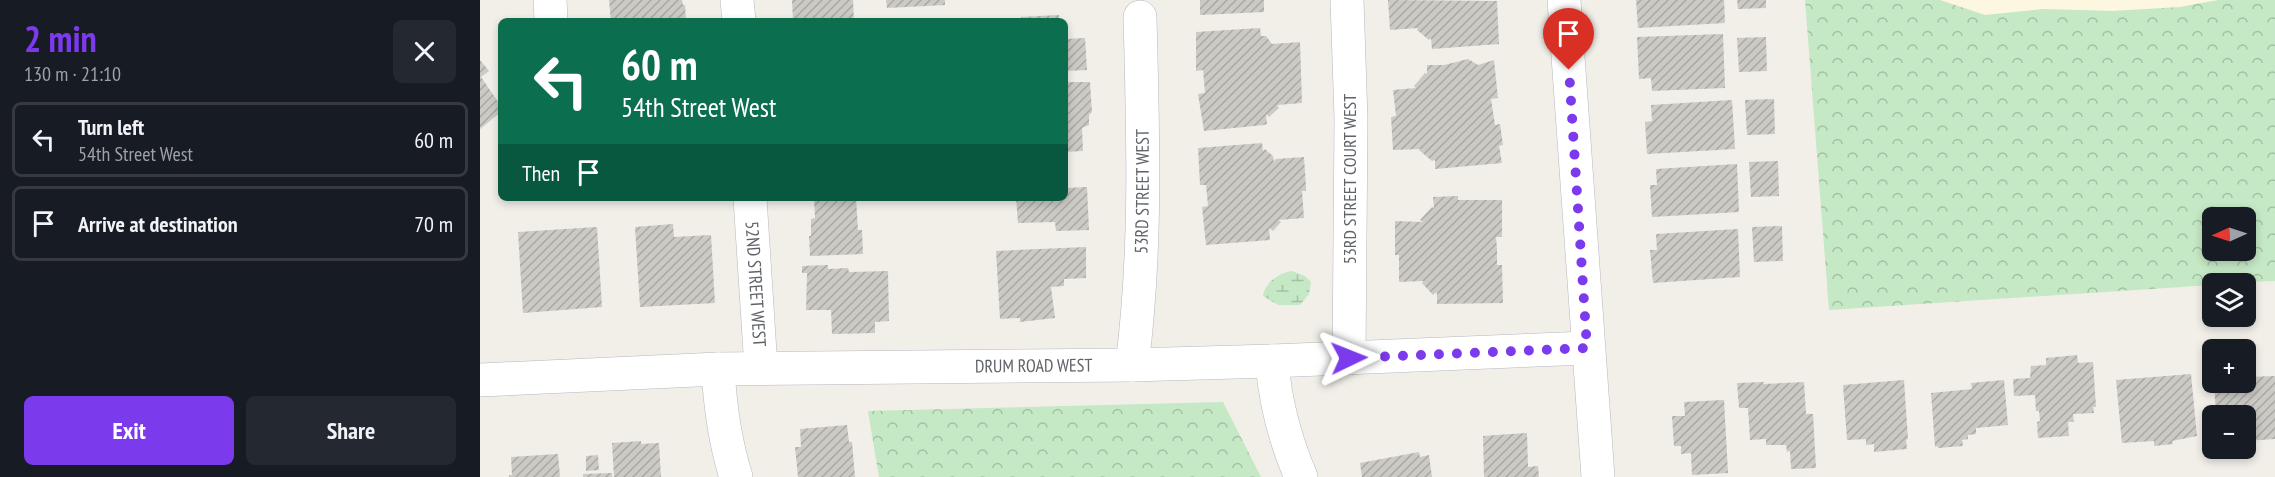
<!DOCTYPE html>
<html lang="en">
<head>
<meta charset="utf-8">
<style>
	:root { --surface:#171b24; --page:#242831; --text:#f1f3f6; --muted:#9ea1a6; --line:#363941; --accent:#7c3aed }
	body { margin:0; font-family:"PT Sans Narrow",sans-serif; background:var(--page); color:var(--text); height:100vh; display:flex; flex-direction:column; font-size:22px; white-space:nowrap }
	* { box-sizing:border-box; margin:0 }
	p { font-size:20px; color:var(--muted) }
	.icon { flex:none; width:33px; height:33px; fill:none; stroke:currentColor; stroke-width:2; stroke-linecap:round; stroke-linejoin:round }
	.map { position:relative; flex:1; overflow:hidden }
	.details { display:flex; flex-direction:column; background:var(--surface); width:480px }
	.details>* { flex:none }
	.banner { position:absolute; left:18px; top:18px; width:570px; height:183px; border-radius:9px; box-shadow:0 3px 9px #0003; background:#0b6e4f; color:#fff; overflow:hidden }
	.needle { width:39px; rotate:267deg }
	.tools { position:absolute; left:1722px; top:207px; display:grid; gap:12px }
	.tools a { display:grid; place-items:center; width:54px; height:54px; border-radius:9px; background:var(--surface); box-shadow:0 3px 9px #0003; font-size:30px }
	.pin { position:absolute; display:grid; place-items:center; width:51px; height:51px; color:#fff; margin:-62px -26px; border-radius:50% 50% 50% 0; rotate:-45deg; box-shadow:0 0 6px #0007 }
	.pin .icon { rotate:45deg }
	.me { position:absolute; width:66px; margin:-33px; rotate:88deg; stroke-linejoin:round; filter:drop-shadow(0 0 4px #0008) }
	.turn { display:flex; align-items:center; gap:21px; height:126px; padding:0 24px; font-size:27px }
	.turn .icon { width:78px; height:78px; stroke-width:2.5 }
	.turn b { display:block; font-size:42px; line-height:51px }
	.then { display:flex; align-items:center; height:57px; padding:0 24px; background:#0003; gap:12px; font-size:22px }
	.round { display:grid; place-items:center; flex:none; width:63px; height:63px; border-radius:9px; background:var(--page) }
	.overview { display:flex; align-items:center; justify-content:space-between; height:102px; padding:0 24px }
	h1 { font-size:36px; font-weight:700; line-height:45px; color:var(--accent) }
	.cta { display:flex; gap:12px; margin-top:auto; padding:12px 24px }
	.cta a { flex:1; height:69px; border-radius:9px; background:var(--accent); color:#fff; font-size:24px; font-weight:700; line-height:69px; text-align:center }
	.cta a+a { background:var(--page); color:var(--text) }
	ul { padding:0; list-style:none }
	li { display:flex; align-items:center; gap:18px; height:75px; margin:0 12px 9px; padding:0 12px; border:3px solid var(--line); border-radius:9px }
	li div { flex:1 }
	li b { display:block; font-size:22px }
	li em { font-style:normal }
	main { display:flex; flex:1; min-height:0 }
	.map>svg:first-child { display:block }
	.commercial { fill:#fef7e0 }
	.forest { fill:url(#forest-crowns); fill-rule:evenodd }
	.wetland { fill:url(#wetland-marsh) }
	.building { fill:url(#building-hatch) }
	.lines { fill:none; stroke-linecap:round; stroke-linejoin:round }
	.minor-casing { stroke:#b5b8bc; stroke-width:34 }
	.minor { stroke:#fff; stroke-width:33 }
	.route { stroke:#7c3aed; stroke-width:10; stroke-dasharray:0 18 }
	.labels { text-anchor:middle; stroke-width:4.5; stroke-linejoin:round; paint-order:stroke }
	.street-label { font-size:18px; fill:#5f6368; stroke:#fff }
</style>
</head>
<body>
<main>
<section class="details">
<div class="overview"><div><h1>2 min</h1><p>130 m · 21:10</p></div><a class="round"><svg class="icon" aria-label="close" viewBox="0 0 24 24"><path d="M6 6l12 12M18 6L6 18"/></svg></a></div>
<ul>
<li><svg class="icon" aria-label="left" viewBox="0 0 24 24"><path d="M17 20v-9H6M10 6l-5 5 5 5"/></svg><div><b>Turn left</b><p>54th Street West</p></div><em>60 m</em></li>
<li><svg class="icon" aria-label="arrive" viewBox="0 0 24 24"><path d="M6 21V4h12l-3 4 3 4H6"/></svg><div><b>Arrive at destination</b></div><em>70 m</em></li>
</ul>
<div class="cta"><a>Exit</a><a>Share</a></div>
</section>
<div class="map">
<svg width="1795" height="477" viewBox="0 0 1795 477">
	<defs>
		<pattern id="forest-crowns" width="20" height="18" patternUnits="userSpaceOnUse" patternTransform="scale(1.5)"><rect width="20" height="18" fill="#c5e8c5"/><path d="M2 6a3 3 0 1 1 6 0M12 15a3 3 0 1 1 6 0" fill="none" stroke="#a3c0a4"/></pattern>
		<pattern id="wetland-marsh" width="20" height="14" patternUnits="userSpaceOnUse" patternTransform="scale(1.5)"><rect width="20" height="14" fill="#c5e8c5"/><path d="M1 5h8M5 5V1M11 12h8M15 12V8" fill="none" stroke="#a3c0a4"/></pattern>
		<pattern id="building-hatch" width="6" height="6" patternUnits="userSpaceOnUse" patternTransform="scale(1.5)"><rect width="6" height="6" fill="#cccac5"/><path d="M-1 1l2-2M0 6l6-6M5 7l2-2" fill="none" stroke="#a9a8a4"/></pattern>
	</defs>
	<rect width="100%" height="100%" fill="#f1efe8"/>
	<!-- commercial -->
	<path class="commercial" d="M1460,0H1738L1700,7L1632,11L1563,9L1505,15Z"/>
	<!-- forest -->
	<path class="forest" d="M1325,0H1460L1505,15L1563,9L1632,11L1700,7L1738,0H1795V281L1732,284V285L1349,310ZM1732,218H1766V250H1732Z
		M743,402L781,477H399L388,411Z"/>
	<!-- wetland -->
	<path class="wetland" d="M812,271L825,276L831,282L829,294L820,305H798L783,296C785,282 799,273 812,271Z"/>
	<!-- building -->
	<path class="building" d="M129,0H202L203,5H205L206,21H131Z
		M312,0H373L374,21H313Z
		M406,0H465V5L407,8Z
		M720,0H784V12L720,15Z
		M908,0L1017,1L1019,44L952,49L951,38L949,40L937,30L938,28L910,30Z
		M1156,0H1244L1245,23L1158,28Z
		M1257,0H1286V8L1258,9Z
		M579,15V21H541V17Z
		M780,28L781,36H786L792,44L820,42L822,103L797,105L799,108L789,117L786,114L787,124L784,125L724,131L718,94L725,93L723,70L716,71V32Z
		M1243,34L1245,88L1172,91L1171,78L1159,79L1157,37Z
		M1286,37L1287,71L1259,72L1257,38Z
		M605,38L607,70L585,71V39Z
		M988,59L998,65L1014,60L1018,98L1011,99L1015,125L1020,124L1023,145L1019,146L1022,163L955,169V160L952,161L939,150L941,149L913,150L911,117L916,116L913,90L936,88L934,86L945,73L947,74V65H964Z
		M0,60L9,71L1,77L21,106V112L0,129Z
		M585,82H610L612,112L609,115V125L602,128L603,151L585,152Z
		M1294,99L1295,134L1267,135L1265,100Z
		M1252,100L1255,149L1167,154L1165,122L1172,121L1171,105Z
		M782,143L783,151L785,149L793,156L794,162L796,159L824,157L826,187V191H822L824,218L798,220L801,222L793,231L789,228L790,240L726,245L722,207L728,206L726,185H720L718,148Z
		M1298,161L1299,196L1271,197L1269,162Z
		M1257,164L1259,212L1172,217L1170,185H1177L1176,169Z
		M607,187L609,230L576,231L575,222L538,223L536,198H585V188Z
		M978,196V200H1022V237H1016L1017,249V265H1022L1023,303L957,304V292L953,295L942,283L944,281L919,282V255H915V221L943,222L940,220L952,207L954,208L953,197Z
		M334,198H376L378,230H382L383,254L330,256L329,236H331V219L335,218Z
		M193,224L194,237L231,235L235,303L160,307L155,227Z
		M1302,226L1303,261L1274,262L1272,227Z
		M117,227L122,307L43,313L38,232Z
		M1258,229L1260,277L1173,283L1170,250H1177L1176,234Z
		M606,247V278L584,279V286L571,287L575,318L540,322V318L520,319L516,251Z
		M348,265V269L368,268L369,272L408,271L409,321L395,322V333L352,334L351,310H326L327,273H322V266Z
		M1597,355L1598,363L1613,362L1616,407H1613L1614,413L1593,414L1594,422H1588L1589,436L1558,438L1557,422L1560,421L1559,411H1556L1555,395L1534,396L1533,379L1550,378L1551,366L1566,365V358Z
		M1711,374L1717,436L1692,441L1693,444L1674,446V441L1642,443L1636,380Z
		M1795,376V439L1766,441V416H1736L1734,382H1766V377Z
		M1424,380L1428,439L1426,440L1427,449L1394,452V444L1386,445V439L1367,440L1363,385Z
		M1524,380L1528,425L1496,428V434L1488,435V439L1482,440L1483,446L1458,448V446L1455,447L1451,393L1492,389L1491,383Z
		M1284,382L1283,384L1324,382L1326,414H1333L1336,468L1311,469L1310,451L1307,452L1306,445H1286V439L1270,440L1268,408H1259L1257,383Z
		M1244,400L1248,473L1212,475L1211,453L1201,454V446H1194L1192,416H1205L1204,402Z
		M367,425L369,442H372L375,477H318L315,447H321L320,429Z
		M1047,433L1048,467L1058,466L1059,477H1004L1003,436Z
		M161,441V444L179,443L181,477H134L132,443Z
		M939,452L940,457L949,455L952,477H882L880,463Z
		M78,454L80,477H29V475H32L31,457Z
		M118,455L119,470L106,471V456Z
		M132,473V477H103V474Z"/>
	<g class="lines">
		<!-- minor casing -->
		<g class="minor-casing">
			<g id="minor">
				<path d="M70,0L71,21"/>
				<path d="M257,0L259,21"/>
				<path d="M867,0L871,119L869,358"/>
				<path d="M1084,0L1118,477"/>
				<path id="s1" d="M270,198L281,368"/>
				<path d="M792,361C795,402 805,440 821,477"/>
				<path id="s2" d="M652,365C667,249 663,133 660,17"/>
				<path d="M238,369C240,405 245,442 256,477"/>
				<path id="s3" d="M0,380L238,369L652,365L792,361L1107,348"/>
			</g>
		</g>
		<!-- minor -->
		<use href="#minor" class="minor"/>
	</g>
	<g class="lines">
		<!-- route -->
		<path class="route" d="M869,358L1107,348L1089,70"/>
	</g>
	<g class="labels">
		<!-- street labels -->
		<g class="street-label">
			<text transform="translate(870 179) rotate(-90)" y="6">53RD STREET COURT WEST</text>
			<text dy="6" stroke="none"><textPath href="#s2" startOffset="174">53RD STREET WEST</textPath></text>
			<text dy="6" stroke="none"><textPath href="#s1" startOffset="86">52ND STREET WEST</textPath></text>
			<text dy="6" stroke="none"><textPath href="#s3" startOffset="554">DRUM ROAD WEST</textPath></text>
		</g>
	</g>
</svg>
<div class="tools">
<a><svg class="needle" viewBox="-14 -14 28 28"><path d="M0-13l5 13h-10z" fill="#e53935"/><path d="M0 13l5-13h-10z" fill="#9ea1a6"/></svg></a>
<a><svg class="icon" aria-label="layers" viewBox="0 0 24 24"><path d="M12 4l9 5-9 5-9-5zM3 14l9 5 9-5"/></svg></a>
<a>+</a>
<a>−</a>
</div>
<div class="pin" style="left:1089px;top:70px;background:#d93025"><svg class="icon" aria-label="arrive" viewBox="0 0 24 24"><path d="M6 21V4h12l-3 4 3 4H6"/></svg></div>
<svg class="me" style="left:869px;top:358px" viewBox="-20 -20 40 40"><path d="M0-17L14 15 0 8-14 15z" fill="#7c3aed" stroke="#fff" stroke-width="4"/></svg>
<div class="banner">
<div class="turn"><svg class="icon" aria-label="left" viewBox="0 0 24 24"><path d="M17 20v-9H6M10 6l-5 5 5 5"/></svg><div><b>60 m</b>54th Street West</div></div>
<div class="then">Then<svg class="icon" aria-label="arrive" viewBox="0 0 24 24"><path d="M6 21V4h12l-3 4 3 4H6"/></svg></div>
</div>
</div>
</main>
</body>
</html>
